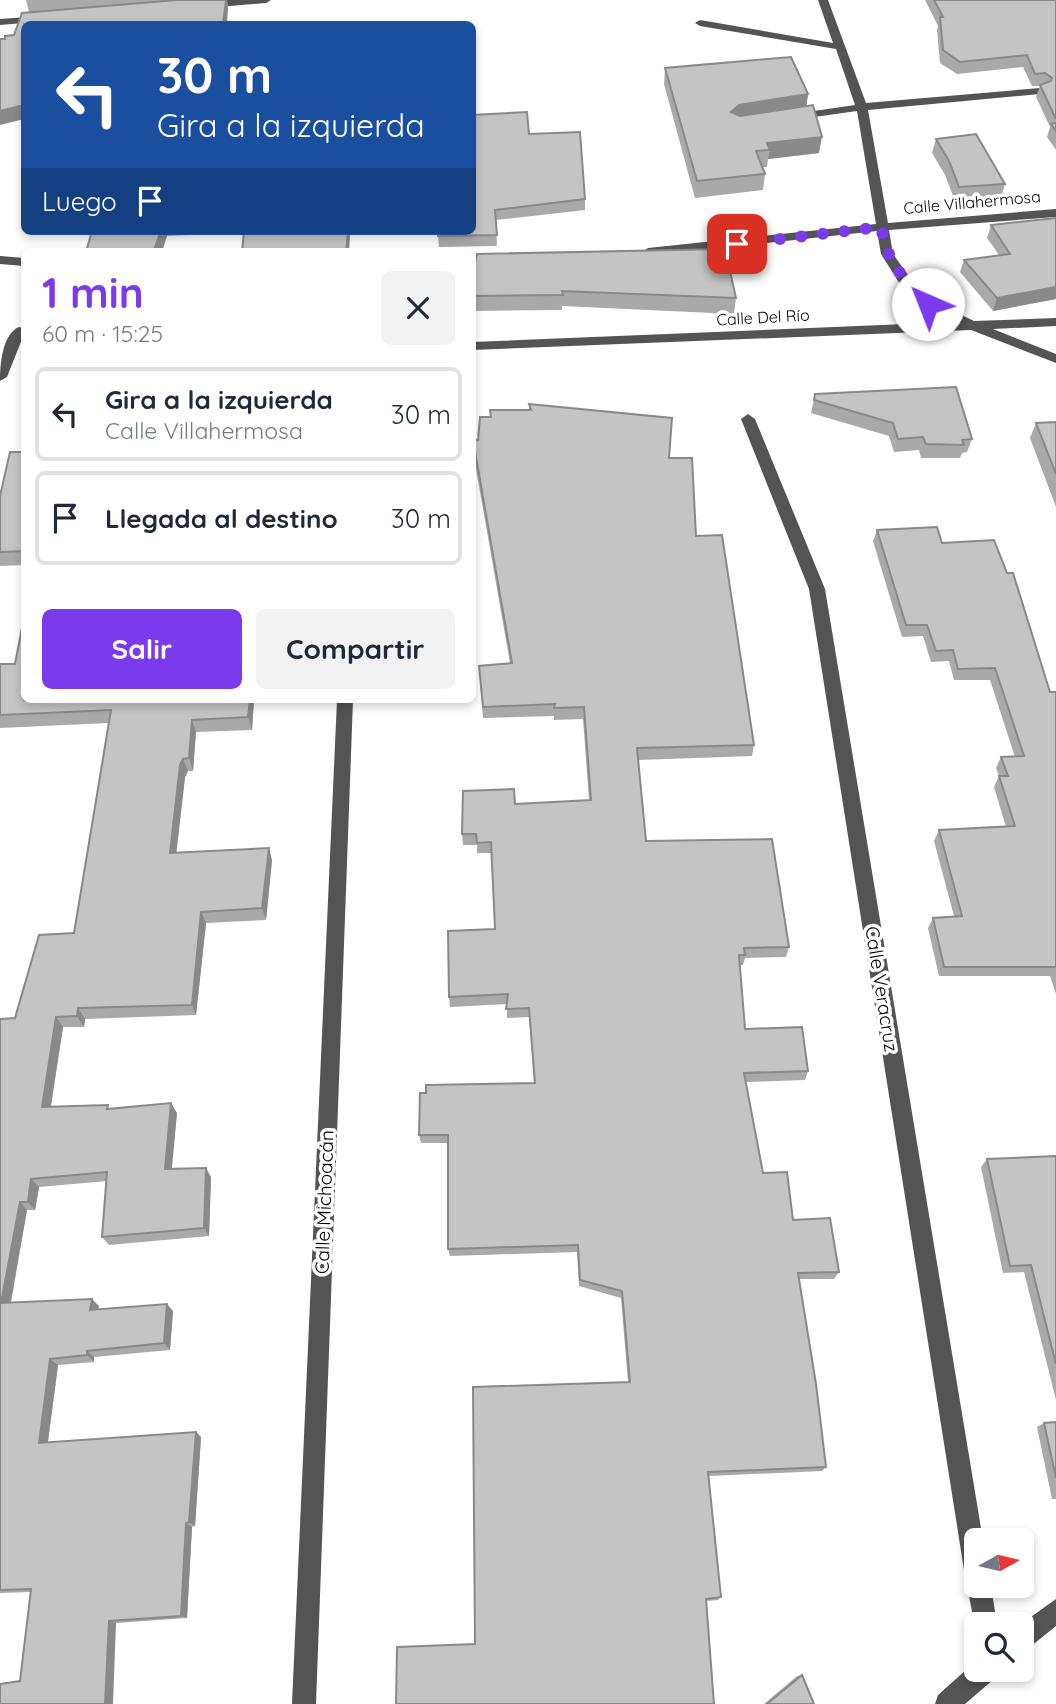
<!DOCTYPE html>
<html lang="es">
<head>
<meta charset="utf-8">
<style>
	:root { --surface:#fff; --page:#f2f2f3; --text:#1f2937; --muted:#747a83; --line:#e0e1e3; --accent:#7c3aed }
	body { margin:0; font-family:Quicksand,sans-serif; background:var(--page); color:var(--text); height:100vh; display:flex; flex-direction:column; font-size:26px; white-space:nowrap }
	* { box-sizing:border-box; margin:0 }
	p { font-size:23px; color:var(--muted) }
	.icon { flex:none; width:38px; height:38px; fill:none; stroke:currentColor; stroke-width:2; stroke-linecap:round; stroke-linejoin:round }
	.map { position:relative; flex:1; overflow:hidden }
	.side { position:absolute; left:21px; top:248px; width:455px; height:455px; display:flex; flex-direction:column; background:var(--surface); border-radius:10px; box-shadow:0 4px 10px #0003 }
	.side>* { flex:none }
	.banner { position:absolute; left:21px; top:21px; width:455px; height:214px; border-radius:10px; box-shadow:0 4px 10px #0003; background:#1a4fa0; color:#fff; overflow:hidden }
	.needle { width:46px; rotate:82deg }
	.controls { position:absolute; left:964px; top:1528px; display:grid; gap:14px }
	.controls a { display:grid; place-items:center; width:70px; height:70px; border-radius:10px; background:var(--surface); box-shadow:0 4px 10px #0003; font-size:35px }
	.pin { position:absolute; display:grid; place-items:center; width:60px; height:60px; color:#fff; margin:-30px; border-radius:14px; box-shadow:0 4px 10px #0006 }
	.me { position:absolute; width:77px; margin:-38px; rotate:316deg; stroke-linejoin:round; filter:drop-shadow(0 0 5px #0008) }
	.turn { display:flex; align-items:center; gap:24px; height:147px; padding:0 21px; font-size:32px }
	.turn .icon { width:91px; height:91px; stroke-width:2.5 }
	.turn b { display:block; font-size:49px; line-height:60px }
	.then { display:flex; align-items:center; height:66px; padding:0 21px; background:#0003; gap:14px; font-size:26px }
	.round { display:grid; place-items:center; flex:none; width:74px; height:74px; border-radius:10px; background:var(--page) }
	.summary { display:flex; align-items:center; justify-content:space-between; height:119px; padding:0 21px }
	h1 { font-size:42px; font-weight:800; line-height:52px; color:var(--accent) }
	.button { display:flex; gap:14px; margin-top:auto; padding:14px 21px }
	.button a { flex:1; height:80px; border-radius:10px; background:var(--accent); color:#fff; font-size:28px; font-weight:800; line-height:80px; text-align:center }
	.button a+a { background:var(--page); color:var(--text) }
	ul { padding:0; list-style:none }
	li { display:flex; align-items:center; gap:21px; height:94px; margin:0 14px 10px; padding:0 7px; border:4px solid var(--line); border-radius:10px }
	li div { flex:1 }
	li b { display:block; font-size:26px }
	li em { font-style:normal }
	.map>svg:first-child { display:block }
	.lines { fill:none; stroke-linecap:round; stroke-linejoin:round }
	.minor { fill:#545454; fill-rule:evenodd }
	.wall { fill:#a9a9a9 }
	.shaded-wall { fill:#898989 }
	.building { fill:#c4c4c4; stroke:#898989; stroke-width:2 }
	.route { stroke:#7c3aed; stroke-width:12; stroke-dasharray:0 21.6 }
	.labels { text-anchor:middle; stroke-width:7; stroke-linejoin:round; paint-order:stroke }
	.far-street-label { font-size:16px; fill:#000; stroke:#fff }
	.street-label { font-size:19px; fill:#000; stroke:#fff }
</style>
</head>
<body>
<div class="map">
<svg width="1056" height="1704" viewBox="0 0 1056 1704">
	<rect width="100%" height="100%" fill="#fff"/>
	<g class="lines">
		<!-- minor -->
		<path class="minor" d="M228,0H271L266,3L206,8L201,5L206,2Z
			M818,0H828L866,103L1040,88L1046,91L1040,94L868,110L888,223L1056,209V217L889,230L893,254L908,275L933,301L974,321L1056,318V326L993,329L1056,354V363L971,330L472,350V342L954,322L923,307L898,281L881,254L877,231L648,256L642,252L648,248L876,224L857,111L793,120L787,117L793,114L855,105L836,49L700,26L695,23L700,20L833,43Z
			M42,16L46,17V21L0,25V19Z
			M0,256L24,258V266L0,264Z
			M19,327L24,328V334L7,377L0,381C0,365 2,334 19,327Z
			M748,414L755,419L825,589L983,1540H976V1586H991L997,1624H976V1632L967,1586L970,1579L964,1570L809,589L741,419Z
			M337,700H353L316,1704H292Z
			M1056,1599V1626L1030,1647L1022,1651L1021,1624Z
			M976,1661V1670H997L994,1679L965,1704H935L938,1695Z"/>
	</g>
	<!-- wall -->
	<path class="wall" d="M26,0H227L228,9L24,24V119L5,39L14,35L29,12Z
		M925,0H1056V150L1047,137L1050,127L1036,97L1040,86H1032L1023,67L957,74L940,63L937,30L938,26Z
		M665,68L808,94L806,106L819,153L768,159L767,167H762L765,174L763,190L695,198L664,84Z
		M529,134L585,199V210L496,220L497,246L439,247L438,236Z
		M936,139L1005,184L1001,198L955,201L945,175L932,153Z
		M1056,218V299L993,311L960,272L964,260L999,255L987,238L991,225Z
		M92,231H350L349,252L243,233L167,236Z
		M472,277L736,298L734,314L562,306V310L472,311Z
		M815,394L972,439L967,452L962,453L960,458H921L919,450L894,452L889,436L811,413Z
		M529,404L669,458L696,536L754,745L752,756L638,760L646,841L789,947L786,957L745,958L743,965H740L745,1029L808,1071L805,1080L746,1082L763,1173L793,1220L839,1272L834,1279H799L826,1467L822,1471L709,1476L721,1597L718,1600L706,1601L475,1644L628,1382L621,1298L579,1286L577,1252L450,1256L448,1249V1143H421L419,1135L534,1083L529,1017L507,1018V1004L450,1007L449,997L495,929L491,853H477V845H463L462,834L515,804L589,800L583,719L554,720V716L483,718L479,666L510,663L473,452V440H478L490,417L529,410Z
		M1056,422V507L1030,438L1036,423Z
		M24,452V565L0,566V496Z
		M877,530L942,543L1050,692H1056V994L1050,976H939L928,928L933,918L954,916L934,841L939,830L1006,827L994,787L999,776L996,768L1001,757H1015L990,680H954L949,661L931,662L923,636L902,637L873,541Z
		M0,664H15L24,700H254L252,730L196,732L193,771H188L185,777L176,853L272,860L266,920L206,923L196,1015L85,1019L84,1027H63L51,1107L110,1108L177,1113L171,1169L211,1177L209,1236L109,1245L102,1237L107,1181L39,1187L35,1210H27L11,1303L99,1306L98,1309L173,1311L170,1350L94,1357V1362L58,1365L48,1442L196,1432L201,1437L195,1526L192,1527L187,1618L116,1623L20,1681L31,1592L0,1593V1019L15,1018L74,933L109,723L0,728Z
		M1056,1156V1400L1024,1272L1003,1273L981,1167L987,1159Z
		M1056,1422V1499H1052L1037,1427L1044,1423Z
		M802,1675L814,1704H764L797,1676Z"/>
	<!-- shaded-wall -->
	<path class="shaded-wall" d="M226,0H227L228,9L227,24H223Z
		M808,94L806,110L737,121L731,112L739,105Z
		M24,105V119L0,125V111Z
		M822,137L819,153L768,159L770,150L767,143Z
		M161,231H166L167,236L162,252H153Z
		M348,231H350L349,252H346Z
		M1056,287V299L993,311L997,298Z
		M250,700H254L252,730L248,717Z
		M192,720L196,732L193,771L189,758Z
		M183,759L188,771L185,777L175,865L170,853L180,765Z
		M269,848L272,860L266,920L262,908Z
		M201,912L206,923L196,1015L192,1005Z
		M78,1008L85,1019L84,1027L77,1016Z
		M56,1017L63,1027L49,1116L42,1107Z
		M171,1103L177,1113L171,1178L165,1169Z
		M206,1168L211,1177L209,1236L204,1228Z
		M31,1179L39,1187L35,1210L28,1202Z
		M20,1202L27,1210L9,1310L1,1303Z
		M92,1299L99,1306L97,1317L90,1310Z
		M167,1304L173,1311L170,1350L164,1343Z
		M87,1351L94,1357V1362L87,1355Z
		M50,1359L58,1365L47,1448L39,1443Z
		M196,1432L201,1437L195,1526L189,1522Z
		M186,1523L192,1527L187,1618L181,1616Z
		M109,1621L116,1623L113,1704H105Z"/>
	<!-- building -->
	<path class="building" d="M177,0H226L223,24H24V105L0,111V39H5V36L14,35L22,13Z
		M934,0H1056V119L1040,85L1051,81L1052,78L1045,73L1035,74L1027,55L960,62L943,50L940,17H943Z
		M791,57L808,94L739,105L731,112L740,116L813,105L822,137L767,143L770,150L756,151L765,174L697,181L665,68Z
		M527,112L529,134L580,132L585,199L495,210L497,235L438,236L439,231H472V115Z
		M1056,123V131L1051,124Z
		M976,134L1005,184L959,187L949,161L936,139Z
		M1056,218V287L997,298L964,260L1010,254L991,225Z
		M92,231H161L153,252H86Z
		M244,231H348L346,252H242Z
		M725,249L736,298L562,291L563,295L472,296V277L477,254Z
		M956,387L972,439L962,440L964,445L926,444L923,437L898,439L893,423L814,400L815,394Z
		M529,404L672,418L669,458H692L696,536L722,535L754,745L637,748L646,841L772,839L789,947L744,948L745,955H739L745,1029L802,1027L808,1071L744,1073L763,1173L787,1172L793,1220L830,1218L839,1272L798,1273L816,1384L826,1467L708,1472L721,1597L706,1599L714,1704H396L397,1647L475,1644L473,1387L630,1382L622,1291L580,1280L578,1245L448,1249V1135H419L420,1093H426V1085L535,1083L529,1008L506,1009L508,994L449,997L448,931L495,929L491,842L477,843L476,834H462L463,791L514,789L515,804L591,800L584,707L554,708L555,704L483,707L479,666L512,663L473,440H478L480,417H491L490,410H531Z
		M1056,422V474L1036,423Z
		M10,452H24V551L0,552V496Z
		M937,527L942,543L994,540L1007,573H1013L1050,692H1056V967H944L933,918L962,916L939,830L1015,826L999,776H1008L1001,757L1024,756L995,668L958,669L953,650L936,651L927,625H906L877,530Z
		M24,617V700H250L248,717L192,720L189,758L183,759L180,765L170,853L269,848L262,908L201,912L192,1005L78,1008L77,1016L56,1017L42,1107L108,1105L107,1109L171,1103L165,1169L206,1168L204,1228L102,1237L107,1172L31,1179L28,1202H20L1,1303L92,1299L90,1310L167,1304L164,1343L87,1351V1355L50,1359L39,1443L196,1432L189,1522L186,1523L181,1616L109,1621L105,1704H0V1684L20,1681L31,1589L0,1590V1019L15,1018L39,935L74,933L111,710L0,715V664H15Z
		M1056,1156V1364L1031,1265L1010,1266L987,1159Z
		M1056,1422V1478L1044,1423Z
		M802,1675L814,1704H767Z"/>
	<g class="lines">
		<!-- route -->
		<path class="route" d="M737,244L881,227C889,265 902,277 928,304"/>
	</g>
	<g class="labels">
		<!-- far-street labels -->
		<g class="far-street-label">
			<text transform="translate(972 202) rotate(-5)" y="6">Calle Villahermosa</text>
			<text transform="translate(763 317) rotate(-3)" y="6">Calle Del Río</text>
		</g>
		<!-- street labels -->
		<g class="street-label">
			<text transform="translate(882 989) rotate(81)" y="7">Calle Veracruz</text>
			<text transform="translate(324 1202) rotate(-88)" y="7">Calle Michoacán</text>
		</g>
	</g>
</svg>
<div class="controls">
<a><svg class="needle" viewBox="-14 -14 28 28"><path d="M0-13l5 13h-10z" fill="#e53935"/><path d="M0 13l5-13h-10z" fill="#747a83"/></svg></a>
<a><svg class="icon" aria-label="search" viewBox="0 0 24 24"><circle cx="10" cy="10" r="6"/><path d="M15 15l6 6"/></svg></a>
</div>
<div class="pin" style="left:737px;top:244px;background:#d93025"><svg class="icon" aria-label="arrive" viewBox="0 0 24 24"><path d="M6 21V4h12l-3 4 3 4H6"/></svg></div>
<svg class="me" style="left:928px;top:304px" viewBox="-20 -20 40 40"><circle r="19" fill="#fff"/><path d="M0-13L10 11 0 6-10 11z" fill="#7c3aed"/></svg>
<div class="banner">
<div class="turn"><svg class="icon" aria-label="left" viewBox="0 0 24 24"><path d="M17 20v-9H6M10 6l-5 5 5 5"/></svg><div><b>30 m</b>Gira a la izquierda</div></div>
<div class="then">Luego<svg class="icon" aria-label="arrive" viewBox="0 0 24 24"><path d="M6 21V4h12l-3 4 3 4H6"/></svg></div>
</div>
<section class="side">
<div class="summary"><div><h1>1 min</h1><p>60 m · 15:25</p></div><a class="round"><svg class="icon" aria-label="close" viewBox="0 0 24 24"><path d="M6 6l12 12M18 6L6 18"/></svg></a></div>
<ul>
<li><svg class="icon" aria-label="left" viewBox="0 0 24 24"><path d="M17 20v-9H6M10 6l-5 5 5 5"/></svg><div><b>Gira a la izquierda</b><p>Calle Villahermosa</p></div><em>30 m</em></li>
<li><svg class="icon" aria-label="arrive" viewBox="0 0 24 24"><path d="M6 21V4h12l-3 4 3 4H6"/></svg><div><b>Llegada al destino</b></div><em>30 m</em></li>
</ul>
<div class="button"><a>Salir</a><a>Compartir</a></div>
</section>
</div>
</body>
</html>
